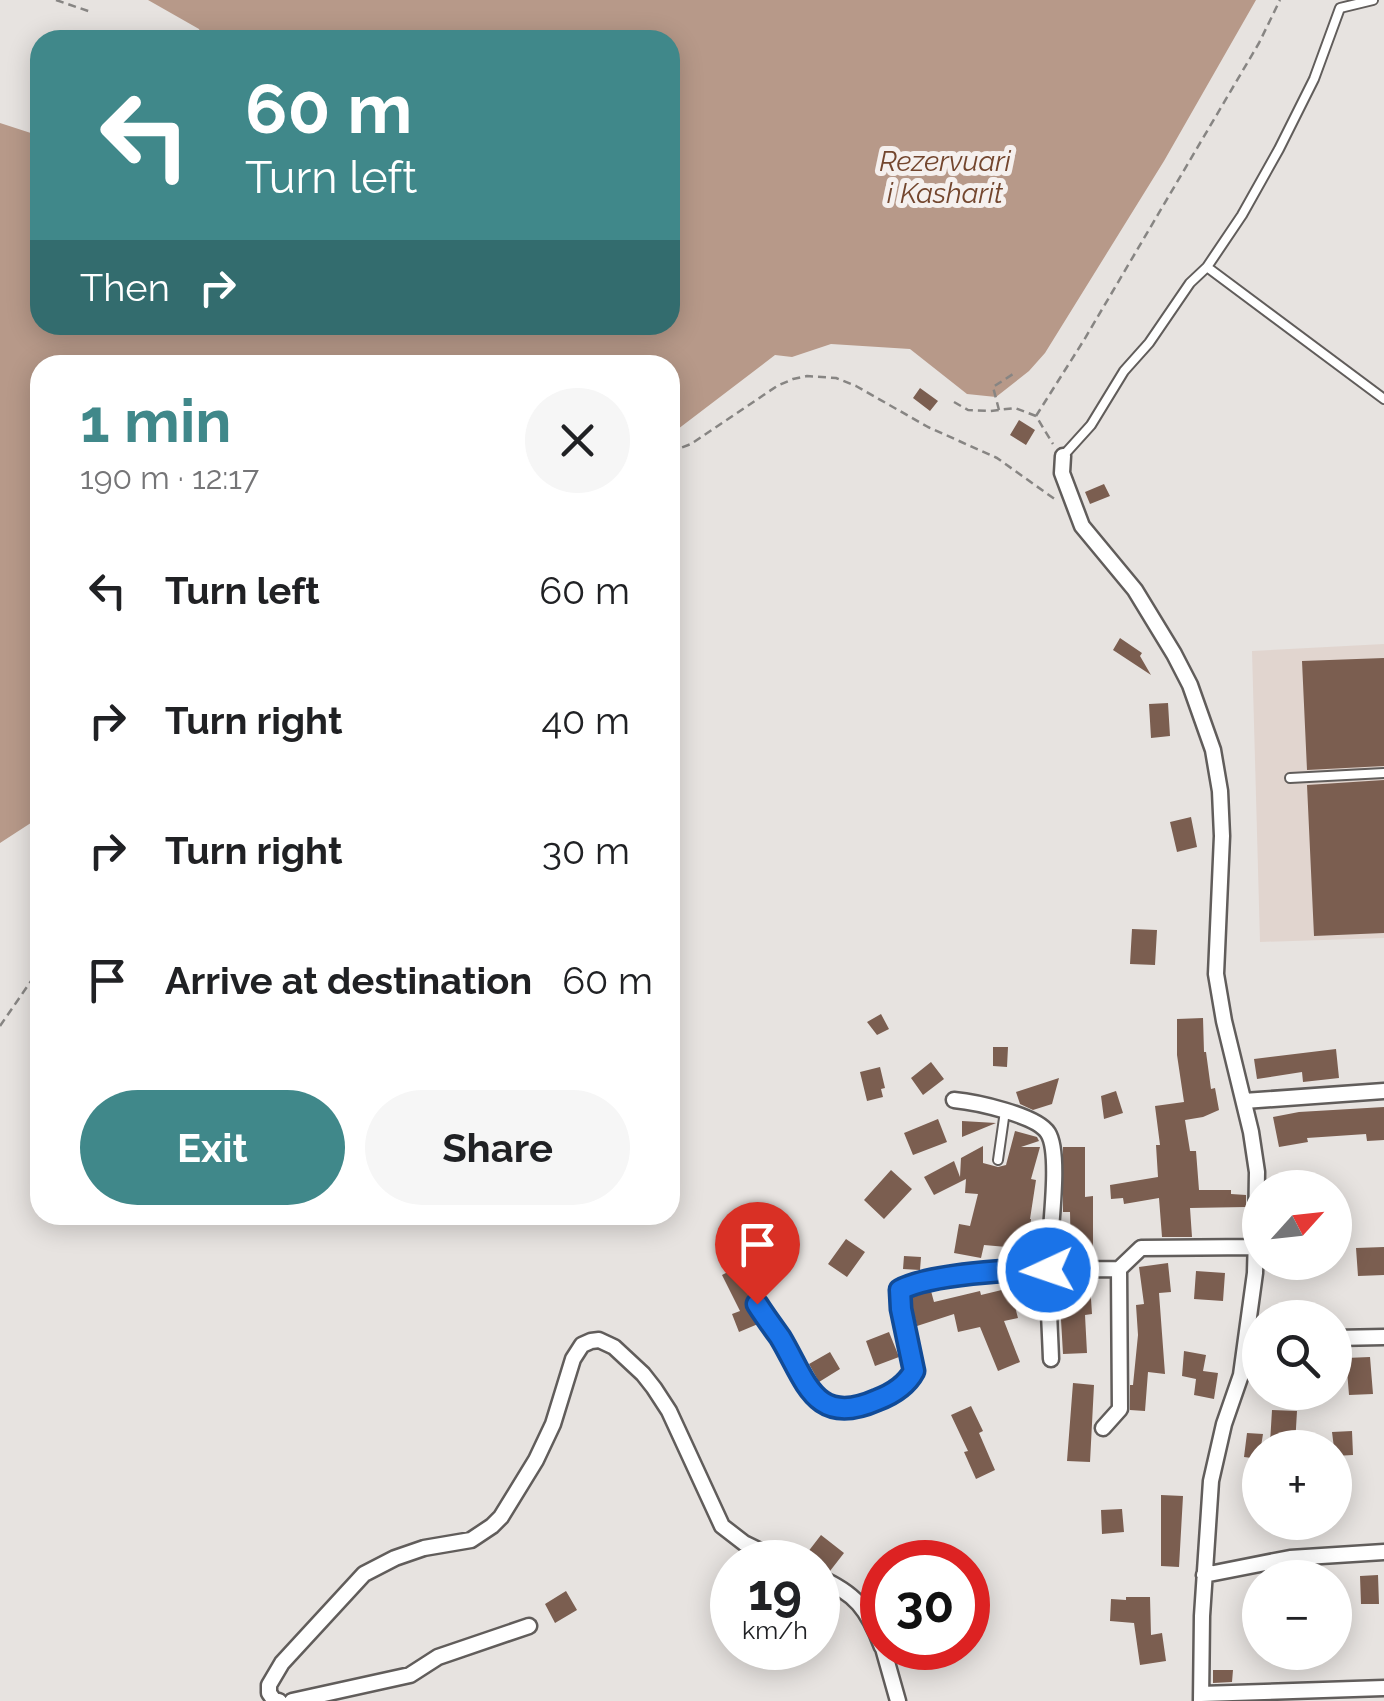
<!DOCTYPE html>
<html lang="en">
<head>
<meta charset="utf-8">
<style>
	:root { --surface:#fff; --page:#f6f6f6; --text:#202124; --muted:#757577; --accent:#40888a }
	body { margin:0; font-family:Raleway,sans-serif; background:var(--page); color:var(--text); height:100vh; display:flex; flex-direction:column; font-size:38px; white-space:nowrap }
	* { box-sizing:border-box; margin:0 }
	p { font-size:32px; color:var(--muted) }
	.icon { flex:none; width:55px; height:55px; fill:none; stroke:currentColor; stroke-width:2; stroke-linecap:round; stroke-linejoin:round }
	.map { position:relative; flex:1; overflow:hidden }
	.details { position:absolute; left:30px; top:355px; width:650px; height:870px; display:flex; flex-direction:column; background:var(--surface); border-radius:30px; box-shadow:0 5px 25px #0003 }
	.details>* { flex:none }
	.guide { position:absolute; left:30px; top:30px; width:650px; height:305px; border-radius:30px; box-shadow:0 5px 25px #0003; background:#40888a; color:#fff; overflow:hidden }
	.needle { width:65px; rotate:63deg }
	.tools { position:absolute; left:1242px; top:1170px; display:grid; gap:20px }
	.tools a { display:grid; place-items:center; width:110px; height:110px; border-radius:50%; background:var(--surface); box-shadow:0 5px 25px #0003; font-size:50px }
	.speed { position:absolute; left:710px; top:1540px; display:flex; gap:20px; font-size:50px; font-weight:700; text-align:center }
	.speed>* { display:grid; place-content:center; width:130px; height:130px; border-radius:50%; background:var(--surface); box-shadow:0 5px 25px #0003; line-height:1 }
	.speed small { font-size:25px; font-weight:400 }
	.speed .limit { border:15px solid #d22; background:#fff; color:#111 }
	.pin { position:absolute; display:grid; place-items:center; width:85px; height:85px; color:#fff; margin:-102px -42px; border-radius:50% 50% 50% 0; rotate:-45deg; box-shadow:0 0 10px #0007 }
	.pin .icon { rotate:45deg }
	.me { position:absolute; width:110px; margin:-55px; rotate:267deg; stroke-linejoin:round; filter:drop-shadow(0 0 8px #0008) }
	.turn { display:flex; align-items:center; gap:35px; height:210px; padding:0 50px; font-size:45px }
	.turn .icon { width:130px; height:130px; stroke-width:2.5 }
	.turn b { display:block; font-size:70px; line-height:85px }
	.then { display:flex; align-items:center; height:95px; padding:0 50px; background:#0003; gap:20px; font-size:38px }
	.round { display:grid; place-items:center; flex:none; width:105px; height:105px; border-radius:52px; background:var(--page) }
	.head { display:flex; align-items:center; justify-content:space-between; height:170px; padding:0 50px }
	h1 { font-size:60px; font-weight:700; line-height:75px; color:var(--accent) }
	.cta { display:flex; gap:20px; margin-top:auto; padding:20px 50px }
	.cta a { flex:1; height:115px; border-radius:60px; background:var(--accent); color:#fff; font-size:40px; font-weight:700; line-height:115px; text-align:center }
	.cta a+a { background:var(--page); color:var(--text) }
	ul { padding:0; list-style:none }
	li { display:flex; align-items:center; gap:30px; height:130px; padding:0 50px }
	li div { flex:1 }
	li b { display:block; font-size:38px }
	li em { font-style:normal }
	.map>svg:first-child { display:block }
	.built { fill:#e1d5cf }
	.water { fill:#b79989 }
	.building { fill:#7b5e50 }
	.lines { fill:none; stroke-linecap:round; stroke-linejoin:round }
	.lane-casing { stroke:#615d5b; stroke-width:12 }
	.street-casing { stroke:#615d5b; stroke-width:19 }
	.path { stroke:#878583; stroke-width:2.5; stroke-dasharray:8 5; stroke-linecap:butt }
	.lane { stroke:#fff; stroke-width:8 }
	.street { stroke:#fff; stroke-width:14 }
	.route-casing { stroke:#114b97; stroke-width:25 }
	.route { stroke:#1a73e8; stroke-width:18 }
	.labels { text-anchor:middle; stroke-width:10; stroke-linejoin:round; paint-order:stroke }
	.water-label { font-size:28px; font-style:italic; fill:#73462e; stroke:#f5f0ee }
</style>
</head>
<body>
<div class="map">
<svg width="1384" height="1701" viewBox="0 0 1384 1701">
	<rect width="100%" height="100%" fill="#e7e3e0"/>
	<!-- built -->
	<path class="built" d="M1384,644V938L1260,942L1252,651Z"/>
	<!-- water -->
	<path class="water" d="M148,0H1256L1164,161L1045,353L1029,371L996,397L967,394L910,349L831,344L792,357L775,355L678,429L670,431V365H40V817L0,843V123L40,136V325H670V40H203L199,29Z"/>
	<!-- building -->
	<path class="building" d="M920,388L938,401L930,411L913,398Z
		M1019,420L1035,430L1026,445L1010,435Z
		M1104,484L1110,496L1090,504L1085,492Z
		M1120,638L1142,653L1140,656L1151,675L1113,650Z
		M1384,658V766L1307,770L1302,661Z
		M1168,703L1170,736L1151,738L1149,704Z
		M1384,780V933L1314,936L1307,785Z
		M1191,817L1197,847L1177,852L1170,822Z
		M1132,929L1157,930L1155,965L1130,964Z
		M881,1014L889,1029L877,1035L867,1022Z
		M1203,1018L1204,1052H1206L1211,1089L1215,1088L1219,1110L1203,1117L1185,1120L1190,1151H1196L1199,1190H1231V1194L1246,1195V1207L1190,1208L1192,1237H1162L1159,1198L1124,1204L1123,1198L1111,1199L1110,1185L1158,1177L1156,1145H1160L1155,1106L1184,1102L1177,1055V1019Z
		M993,1047H1008L1007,1067L993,1066Z
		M1336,1049L1339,1078L1303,1082L1302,1072L1257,1079L1254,1059Z
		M931,1062L944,1079L923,1095L911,1078Z
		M880,1067L885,1088L881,1089L883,1097L867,1101L860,1072Z
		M1059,1078L1052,1104L1033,1110L1020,1104L1016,1092Z
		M1116,1091L1123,1113L1104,1119L1101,1096Z
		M1384,1107V1140L1367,1141L1366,1134L1307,1138L1308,1142L1279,1147L1273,1117L1299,1112Z
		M938,1119L947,1142L913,1155L904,1133Z
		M962,1121L996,1123L962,1137Z
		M1015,1131L1037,1137L1039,1141L1021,1147H1040L1031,1179L1036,1180L1030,1219H1031L1029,1249L984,1245L981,1258L954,1253L959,1224L970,1226L978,1194L965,1193L966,1179L934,1195L924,1177L954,1161L960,1177L961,1158L983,1146V1163L998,1167L1006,1165Z
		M1063,1147H1085V1197L1093,1196V1257H1071L1070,1212H1063Z
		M891,1170L912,1189L884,1219L864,1200Z
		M846,1239L865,1252L847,1277L828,1264Z
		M1384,1247V1275L1358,1276L1356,1248Z
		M904,1256L921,1257L920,1270L903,1269Z
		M749,1261L761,1283L746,1290L749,1297L747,1306L758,1324L739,1332L732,1314L740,1311L722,1275Z
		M1168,1263L1171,1292L1159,1293L1165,1374L1148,1372L1145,1411L1130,1410V1385H1133L1138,1335L1136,1305L1144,1304L1139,1267Z
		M1196,1271L1225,1273L1223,1301L1194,1299Z
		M1090,1284L1092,1314L1085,1315L1087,1353L1063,1354L1059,1285Z
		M1010,1288L1018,1318L1004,1321L1020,1362L998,1371L980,1327L958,1332L954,1314L917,1326L910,1298L931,1291L934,1302L980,1291L981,1295Z
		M889,1332L899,1357L875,1366L866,1341Z
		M1184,1351L1206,1355L1203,1371L1218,1373L1214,1399L1194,1395L1196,1379L1182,1376Z
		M830,1352L840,1369L819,1382L809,1364Z
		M1370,1357L1373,1394L1349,1395L1346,1358Z
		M1073,1383L1094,1385L1090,1462L1067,1461Z
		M971,1406L983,1431L979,1433L995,1470L976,1479L964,1452L968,1451L951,1415Z
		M1272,1410L1297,1411L1295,1445L1270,1443Z
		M1352,1431L1353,1455L1335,1456L1332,1432Z
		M1247,1433L1263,1434L1259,1459L1244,1457Z
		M1161,1495L1183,1496L1179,1567L1161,1566Z
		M1122,1509L1124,1532L1102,1534L1101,1510Z
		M821,1535L844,1553L830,1571L818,1566V1562H812L804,1557Z
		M1321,1567L1323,1578H1261V1575L1291,1569Z
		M1378,1575L1379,1604H1361L1360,1576Z
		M566,1591L577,1610L555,1623L545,1604Z
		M1126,1597H1150L1151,1635L1162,1633L1166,1661L1140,1665L1134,1623L1110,1621L1111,1599L1126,1600Z
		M1213,1670H1233L1232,1682L1213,1683Z"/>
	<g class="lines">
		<!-- lane casing -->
		<g class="lane-casing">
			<path id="lane" d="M1207,267L1384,399
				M1063,456L1091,425L1124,371L1149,343L1190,283L1207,267L1242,215L1279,149L1314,79L1340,8L1373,0
				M1290,778L1384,773
				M998,1160L1005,1111"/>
		</g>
		<!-- street casing -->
		<g class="street-casing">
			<path id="street" d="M1063,456L1062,473L1082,526L1135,590L1174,654L1190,685L1213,750L1220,791L1222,836L1216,974L1224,1021L1251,1132L1257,1172L1256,1235L1255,1273L1241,1375L1224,1424L1211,1481L1202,1616L1201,1701
				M954,1100C975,1102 1037,1115 1048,1133C1062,1155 1048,1242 1048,1273C1048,1301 1050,1330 1051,1359
				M1244,1101L1384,1091
				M757,1304C764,1315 772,1326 780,1337C806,1380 815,1428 877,1400C893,1394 906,1386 914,1371L899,1298L901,1290C922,1278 946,1278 969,1276C1019,1270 1068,1269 1119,1269L1141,1248L1256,1247
				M1335,1338L1384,1337
				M1103,1428L1120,1409L1119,1269
				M1204,1575L1290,1558L1384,1552
				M818,1577C855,1593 868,1609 882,1647
				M883,1648L898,1701
				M1201,1694L1384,1688
				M279,1701L274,1700L269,1693V1685L282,1663L364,1574L395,1558L424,1548L471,1540L492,1526L501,1517L536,1460L553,1424L573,1359L582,1345L591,1341L599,1340L614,1347L643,1374L654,1388L669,1411L722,1526L744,1543L783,1562
				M292,1701L410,1675L438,1657L529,1626"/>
		</g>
		<!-- path -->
		<path class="path" d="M56,0L91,12
			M954,402L968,410L990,411L1015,408L1036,416L1053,444
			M999,410L993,387L1013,374
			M1036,416L1084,340L1259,43L1280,0
			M670,452L691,444L777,386L793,379L807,376L836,378L856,386L928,427L997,458L1056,500
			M0,1026L40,968"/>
		<!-- lane -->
		<use href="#lane" class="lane"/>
		<!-- street -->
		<use href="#street" class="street"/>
	</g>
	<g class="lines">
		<!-- route casing -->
		<g class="route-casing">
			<path id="route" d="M757,1304C764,1315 772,1326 780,1337C806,1380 814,1428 877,1400C893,1394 906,1386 914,1371L901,1309L900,1290C930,1274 1013,1269 1048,1270"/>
		</g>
		<!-- route -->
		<use href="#route" class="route"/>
	</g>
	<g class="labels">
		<!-- water labels -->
		<g class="water-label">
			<text x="945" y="171">Rezervuari<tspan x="945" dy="32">i Kasharit</tspan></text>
		</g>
	</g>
</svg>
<div class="tools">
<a><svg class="needle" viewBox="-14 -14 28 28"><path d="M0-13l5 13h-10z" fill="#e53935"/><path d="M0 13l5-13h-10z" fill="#757577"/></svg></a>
<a><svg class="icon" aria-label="search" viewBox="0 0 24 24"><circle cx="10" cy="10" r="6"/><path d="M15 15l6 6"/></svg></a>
<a>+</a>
<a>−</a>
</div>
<div class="speed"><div>19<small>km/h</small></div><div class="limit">30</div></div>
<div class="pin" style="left:757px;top:1304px;background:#d93025"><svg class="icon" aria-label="arrive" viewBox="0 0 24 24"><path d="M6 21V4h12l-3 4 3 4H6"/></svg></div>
<svg class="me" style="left:1048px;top:1270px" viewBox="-20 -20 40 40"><circle r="17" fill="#1a73e8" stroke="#fff" stroke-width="3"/><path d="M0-11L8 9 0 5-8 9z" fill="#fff"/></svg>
<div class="guide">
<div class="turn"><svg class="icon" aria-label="left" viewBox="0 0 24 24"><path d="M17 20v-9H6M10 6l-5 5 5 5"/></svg><div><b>60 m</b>Turn left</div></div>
<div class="then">Then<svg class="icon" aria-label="right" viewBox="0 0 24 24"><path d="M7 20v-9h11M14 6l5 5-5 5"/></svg></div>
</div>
<section class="details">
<div class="head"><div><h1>1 min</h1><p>190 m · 12:17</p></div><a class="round"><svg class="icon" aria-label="close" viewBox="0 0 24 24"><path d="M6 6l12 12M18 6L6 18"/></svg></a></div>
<ul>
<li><svg class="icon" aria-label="left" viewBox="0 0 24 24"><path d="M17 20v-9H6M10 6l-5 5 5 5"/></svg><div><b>Turn left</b></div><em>60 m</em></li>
<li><svg class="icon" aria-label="right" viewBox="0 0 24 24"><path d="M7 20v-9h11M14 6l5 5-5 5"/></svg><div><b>Turn right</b></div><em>40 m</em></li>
<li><svg class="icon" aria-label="right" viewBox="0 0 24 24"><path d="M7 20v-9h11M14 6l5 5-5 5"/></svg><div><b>Turn right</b></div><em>30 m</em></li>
<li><svg class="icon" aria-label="arrive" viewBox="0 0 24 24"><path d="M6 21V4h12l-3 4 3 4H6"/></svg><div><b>Arrive at destination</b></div><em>60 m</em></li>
</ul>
<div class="cta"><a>Exit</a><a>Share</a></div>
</section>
</div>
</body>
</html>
